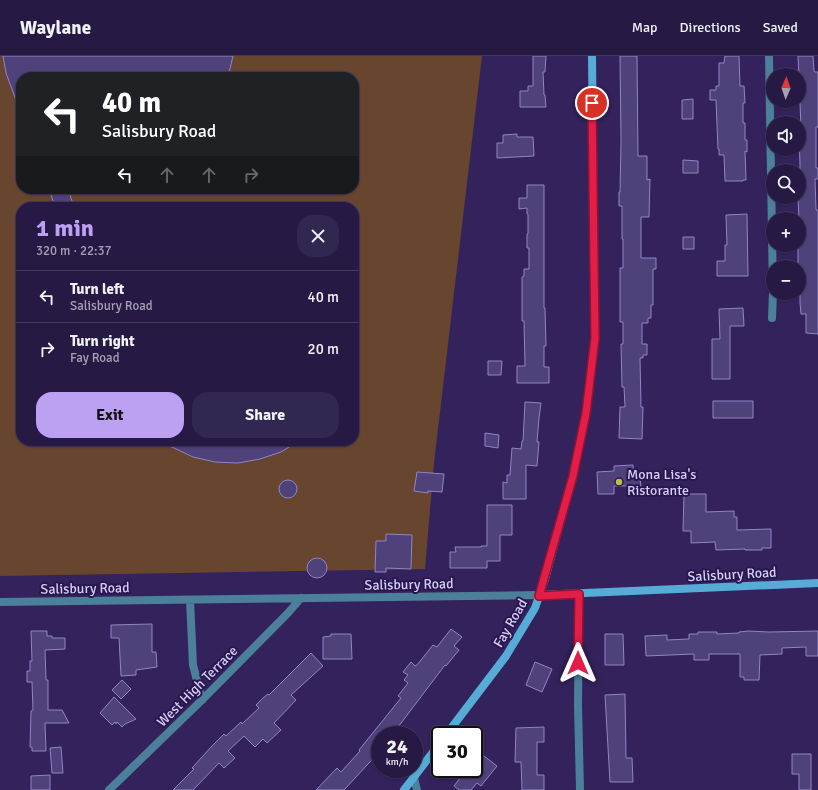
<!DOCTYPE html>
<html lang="en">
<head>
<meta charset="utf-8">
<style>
	:root { --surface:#261a45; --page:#322750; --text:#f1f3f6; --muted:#a4a1b3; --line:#42385e; --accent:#bca0f2 }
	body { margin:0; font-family:Signika,sans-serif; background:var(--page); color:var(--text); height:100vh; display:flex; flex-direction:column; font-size:15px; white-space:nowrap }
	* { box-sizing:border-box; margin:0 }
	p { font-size:13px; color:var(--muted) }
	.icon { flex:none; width:22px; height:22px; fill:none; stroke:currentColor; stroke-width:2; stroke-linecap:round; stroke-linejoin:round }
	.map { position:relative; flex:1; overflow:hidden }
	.panel { position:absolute; left:16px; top:146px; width:343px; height:244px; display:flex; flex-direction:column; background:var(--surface); border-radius:16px; box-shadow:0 1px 3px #0004,0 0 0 1px var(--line) }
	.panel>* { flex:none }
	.hud { position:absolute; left:16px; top:16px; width:343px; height:122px; border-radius:16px; box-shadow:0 1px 3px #0004,0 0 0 1px var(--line); background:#202124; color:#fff; overflow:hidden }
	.needle { width:26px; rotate:2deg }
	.buttons { position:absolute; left:766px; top:12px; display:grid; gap:8px }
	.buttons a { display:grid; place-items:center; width:40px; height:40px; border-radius:50%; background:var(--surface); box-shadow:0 1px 3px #0004,0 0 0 1px var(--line); font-size:20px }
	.speed { position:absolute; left:371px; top:670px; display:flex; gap:8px; font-size:20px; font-weight:700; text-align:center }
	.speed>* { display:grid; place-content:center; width:52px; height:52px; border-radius:50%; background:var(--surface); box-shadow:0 1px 3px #0004,0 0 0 1px var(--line); line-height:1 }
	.speed small { font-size:10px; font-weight:400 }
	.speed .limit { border:2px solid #111; border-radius:6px; background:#fff; color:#111 }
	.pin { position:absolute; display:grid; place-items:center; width:34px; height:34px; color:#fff; margin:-17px; border:2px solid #fff; border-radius:50%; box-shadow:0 1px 4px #0007 }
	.me { position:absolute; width:44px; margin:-22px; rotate:0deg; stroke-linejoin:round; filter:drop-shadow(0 0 3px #0008) }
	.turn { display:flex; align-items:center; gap:14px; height:84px; padding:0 20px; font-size:18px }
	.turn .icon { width:52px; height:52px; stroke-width:2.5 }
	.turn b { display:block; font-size:28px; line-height:34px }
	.lanes { display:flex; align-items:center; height:38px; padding:0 20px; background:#0003; justify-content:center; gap:20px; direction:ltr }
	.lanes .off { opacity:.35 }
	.round { display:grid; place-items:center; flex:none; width:42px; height:42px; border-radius:16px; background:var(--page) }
	.head { display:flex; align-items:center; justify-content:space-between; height:68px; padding:0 20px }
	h1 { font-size:24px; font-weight:800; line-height:30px; color:var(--accent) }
	.primary-button { display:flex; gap:8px; margin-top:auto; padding:8px 20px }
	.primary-button a { flex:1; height:46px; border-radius:16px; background:var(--accent); color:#111; font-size:16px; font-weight:800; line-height:46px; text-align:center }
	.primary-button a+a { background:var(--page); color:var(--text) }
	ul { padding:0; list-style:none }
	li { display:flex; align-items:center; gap:12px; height:52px; padding:0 20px; border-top:1px solid var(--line) }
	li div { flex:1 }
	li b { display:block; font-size:15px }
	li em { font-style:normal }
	header { display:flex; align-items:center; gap:24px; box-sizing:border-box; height:56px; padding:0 20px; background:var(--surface); border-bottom:1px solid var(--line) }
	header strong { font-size:19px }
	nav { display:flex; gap:22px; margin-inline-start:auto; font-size:14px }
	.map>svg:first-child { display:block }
	.green { fill:#68452e; fill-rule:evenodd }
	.building { fill:#4f427a; stroke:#9184c7 }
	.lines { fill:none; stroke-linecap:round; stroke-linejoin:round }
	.street { stroke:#4c7f9a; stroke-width:8 }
	.secondary { stroke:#56acd6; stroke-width:8 }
	.route-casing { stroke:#92132f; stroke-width:10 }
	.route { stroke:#e11d48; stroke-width:7 }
	.poi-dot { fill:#b9c046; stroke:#291751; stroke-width:1.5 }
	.labels { text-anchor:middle; stroke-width:4; stroke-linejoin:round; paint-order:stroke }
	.poi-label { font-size:14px; fill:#d5cff3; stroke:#291751; text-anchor:start }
	.street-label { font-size:14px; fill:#d5cff3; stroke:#291751 }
</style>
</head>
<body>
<header>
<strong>Waylane</strong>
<nav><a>Map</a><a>Directions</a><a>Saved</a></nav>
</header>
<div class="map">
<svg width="818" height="734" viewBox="0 0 818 734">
	<rect width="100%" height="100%" fill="#33225c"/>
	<!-- green -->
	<path class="green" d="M0,0H482L434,407L425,513L0,520ZM21,21H354V133H21ZM21,151H354V385H21Z"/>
	<!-- building -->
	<path class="building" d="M3,0H233L228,21H21V55H20L6,17Z
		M533,0H546L545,16H543L544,39H545L546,51H520V35H528V30H533Z
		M620,0H637L638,100H647V124L650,123L649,161H641V202H656V213H653V249H651V262H648V267H642V288H647V299H643V302H640L641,351H643L642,383L619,382L620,351H625L624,331H622L621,288H623V266H620V212H623V183H622V150H619V136H620L621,86Z
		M725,0H739L740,30H744L745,47H743V67H745V84H747V96L745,95L746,124H743V125H725L724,100V99H719V93H718L716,44H710V34H716V30H719V7H724Z
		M798,0H813L814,15L815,16H818V71H816V112H818V123H815L816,154H818V278L806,277V258H801L800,247V220H799V211H798V189H799L800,187L798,141H799L800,109L799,78V71H801Z
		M693,43V63H682V44Z
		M517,78V81H533L534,100L497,102V87H503V79Z
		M683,104L698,105V117H683Z
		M527,129H544V252H545L546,290H544V311H549V327H517V310H525L524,265H522V221L524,220V213H529V192H527V178H528V158H527V152L519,153V142H527Z
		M49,133H68L74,151H55Z
		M747,158L748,220H717V205H725V189H727L726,159Z
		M683,181H694V193H683Z
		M743,252L744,270H730V323H712V283H720L719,253Z
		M488,305H502L501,319H488Z
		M713,345H753V362H713Z
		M525,346L541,347L539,362L537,386H539L537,410L526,409V443H503V426L507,427V419H510L512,392L521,393L522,385H523Z
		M485,377L499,379L498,392L485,390Z
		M159,385H299L281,396L260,403L238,407L215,406L193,401Z
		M633,409L634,417L640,423L641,430H614V438H598L597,416L614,415V410Z
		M417,416L444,418L442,436L428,435V437L414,435Z
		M279 433a9 9 0 1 1 18 0a9 9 0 1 1-18 0Z
		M684,438H706V456L734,455V461H737V474L771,473V492H762V494H745V493L716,494L715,486L691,487V475H683Z
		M487,449H512V479H500V505H487V512H450V496H456L455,491H481V490H487Z
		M386,478L412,479L411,513L386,512V516H375L376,485H386Z
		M307 512a10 10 0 1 1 20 0a10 10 0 1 1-20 0Z
		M152,568V596H156L157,611L136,614V619L121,620L119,582H111V569Z
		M451,573L462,581L454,590L459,594L446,610L445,609L392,679H380V695L344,734H316L337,712L341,716L360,695L359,694L401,642L398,640L408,627L404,624L408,619L403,616L411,606L415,610L417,609L433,589L437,591Z
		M31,575H47V580H52V582H65V593L45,594L46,624H48V654H62L69,667H45L46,695H32V691H30L31,655L33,654L32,626H27V615H30V605H32Z
		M748,575L769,576L818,575V600H806V591L782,592V598L760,599L759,624H744V621H740V598H709V604H694V598L646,600L645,580L667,579V584L689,583V578H698V576H717V578L739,577V576Z
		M331,578H351L352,603H323V581L331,580Z
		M605,578H623L624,609H605Z
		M311,597L323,610L291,639L296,644L274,667L281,674L267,687L263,683L255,691L244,680L228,695L235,702L224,712L219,707L193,734H173L194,713L192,712L193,711L211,691L224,678L226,680L241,666L242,668L259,652L256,649L263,642L268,638L269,639Z
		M535,606L552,613L542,636L526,629Z
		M122,624L131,633L121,643L112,634Z
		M625,638L626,702H632L633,726H610L605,639Z
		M114,641L136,663L125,668L122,671L117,666L116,668L115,666L112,669L100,657Z
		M544,671V686H537V719H544V734H522L521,706H515L516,672Z
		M61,691L63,717H52L50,692Z
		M480,697L497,710L481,730L477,727L471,734H459L454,730L467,713H474V704Z
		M792,698H811V734H799V718H792Z
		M50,719V734H31V720Z"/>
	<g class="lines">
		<!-- street -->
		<path class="street" d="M769,0L773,237L772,262
			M579,538L578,649L580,734
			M190,544L193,609L202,644
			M0,546L539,539
			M414,722L417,734
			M109,734L202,644L288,557L301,542"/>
		<!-- secondary -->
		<path class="secondary" d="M539,539L818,527
			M446,679L506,600L535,552L545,523L573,420L586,357L595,282L592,0
			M404,734L440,687"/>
	</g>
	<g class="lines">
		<!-- route casing -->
		<g class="route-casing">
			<path id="route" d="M578,607L579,538L539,540L573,420L586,357L595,282L592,47"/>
		</g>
		<!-- route -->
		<use href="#route" class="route"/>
	</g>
	<!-- markers -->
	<circle class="poi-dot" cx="619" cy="426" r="4"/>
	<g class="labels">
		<!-- poi labels -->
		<g class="poi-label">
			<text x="627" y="423">Mona Lisa's<tspan x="627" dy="16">Ristorante</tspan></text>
		</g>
		<!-- street labels -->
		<g class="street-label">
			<text transform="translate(732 518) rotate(-3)" y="5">Salisbury Road</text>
			<text transform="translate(409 528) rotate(-1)" y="5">Salisbury Road</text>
			<text transform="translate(85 532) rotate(-1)" y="5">Salisbury Road</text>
			<text transform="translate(510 567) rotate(-60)" y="5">Fay Road</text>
			<text transform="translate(197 630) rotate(-45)" y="5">West High Terrace</text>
		</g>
	</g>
</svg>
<div class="buttons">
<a><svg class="needle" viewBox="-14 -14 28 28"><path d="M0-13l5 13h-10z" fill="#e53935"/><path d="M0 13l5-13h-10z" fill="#a4a1b3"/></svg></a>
<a><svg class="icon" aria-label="sound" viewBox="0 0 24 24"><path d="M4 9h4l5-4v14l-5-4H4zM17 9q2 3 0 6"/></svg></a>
<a><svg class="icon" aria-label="search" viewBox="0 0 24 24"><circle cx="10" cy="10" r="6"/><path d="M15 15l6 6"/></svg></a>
<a>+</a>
<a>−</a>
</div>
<div class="speed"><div>24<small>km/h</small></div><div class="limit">30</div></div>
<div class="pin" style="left:592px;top:47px;background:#d93025"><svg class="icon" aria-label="arrive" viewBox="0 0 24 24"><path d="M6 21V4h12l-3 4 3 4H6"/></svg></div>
<svg class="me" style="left:578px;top:607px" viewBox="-20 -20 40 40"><path d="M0-17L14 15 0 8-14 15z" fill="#e11d48" stroke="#fff" stroke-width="4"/></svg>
<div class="hud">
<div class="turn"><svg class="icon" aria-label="left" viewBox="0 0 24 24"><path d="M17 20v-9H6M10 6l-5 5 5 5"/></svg><div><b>40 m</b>Salisbury Road</div></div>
<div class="lanes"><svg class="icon" aria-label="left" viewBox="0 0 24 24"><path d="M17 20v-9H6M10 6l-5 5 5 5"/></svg><svg class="icon off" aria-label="ahead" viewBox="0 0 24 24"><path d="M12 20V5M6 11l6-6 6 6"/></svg><svg class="icon off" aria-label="ahead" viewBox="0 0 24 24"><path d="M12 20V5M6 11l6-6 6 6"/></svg><svg class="icon off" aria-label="right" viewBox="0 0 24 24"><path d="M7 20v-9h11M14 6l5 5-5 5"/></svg></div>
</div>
<section class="panel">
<div class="head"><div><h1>1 min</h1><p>320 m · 22:37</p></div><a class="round"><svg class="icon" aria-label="close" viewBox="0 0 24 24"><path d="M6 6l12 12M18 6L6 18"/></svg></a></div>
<ul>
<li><svg class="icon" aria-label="left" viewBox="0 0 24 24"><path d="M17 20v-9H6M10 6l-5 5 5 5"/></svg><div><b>Turn left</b><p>Salisbury Road</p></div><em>40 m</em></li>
<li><svg class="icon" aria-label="right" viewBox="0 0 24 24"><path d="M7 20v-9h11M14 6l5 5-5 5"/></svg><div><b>Turn right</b><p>Fay Road</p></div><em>20 m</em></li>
</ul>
<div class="primary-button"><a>Exit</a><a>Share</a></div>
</section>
</div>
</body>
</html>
